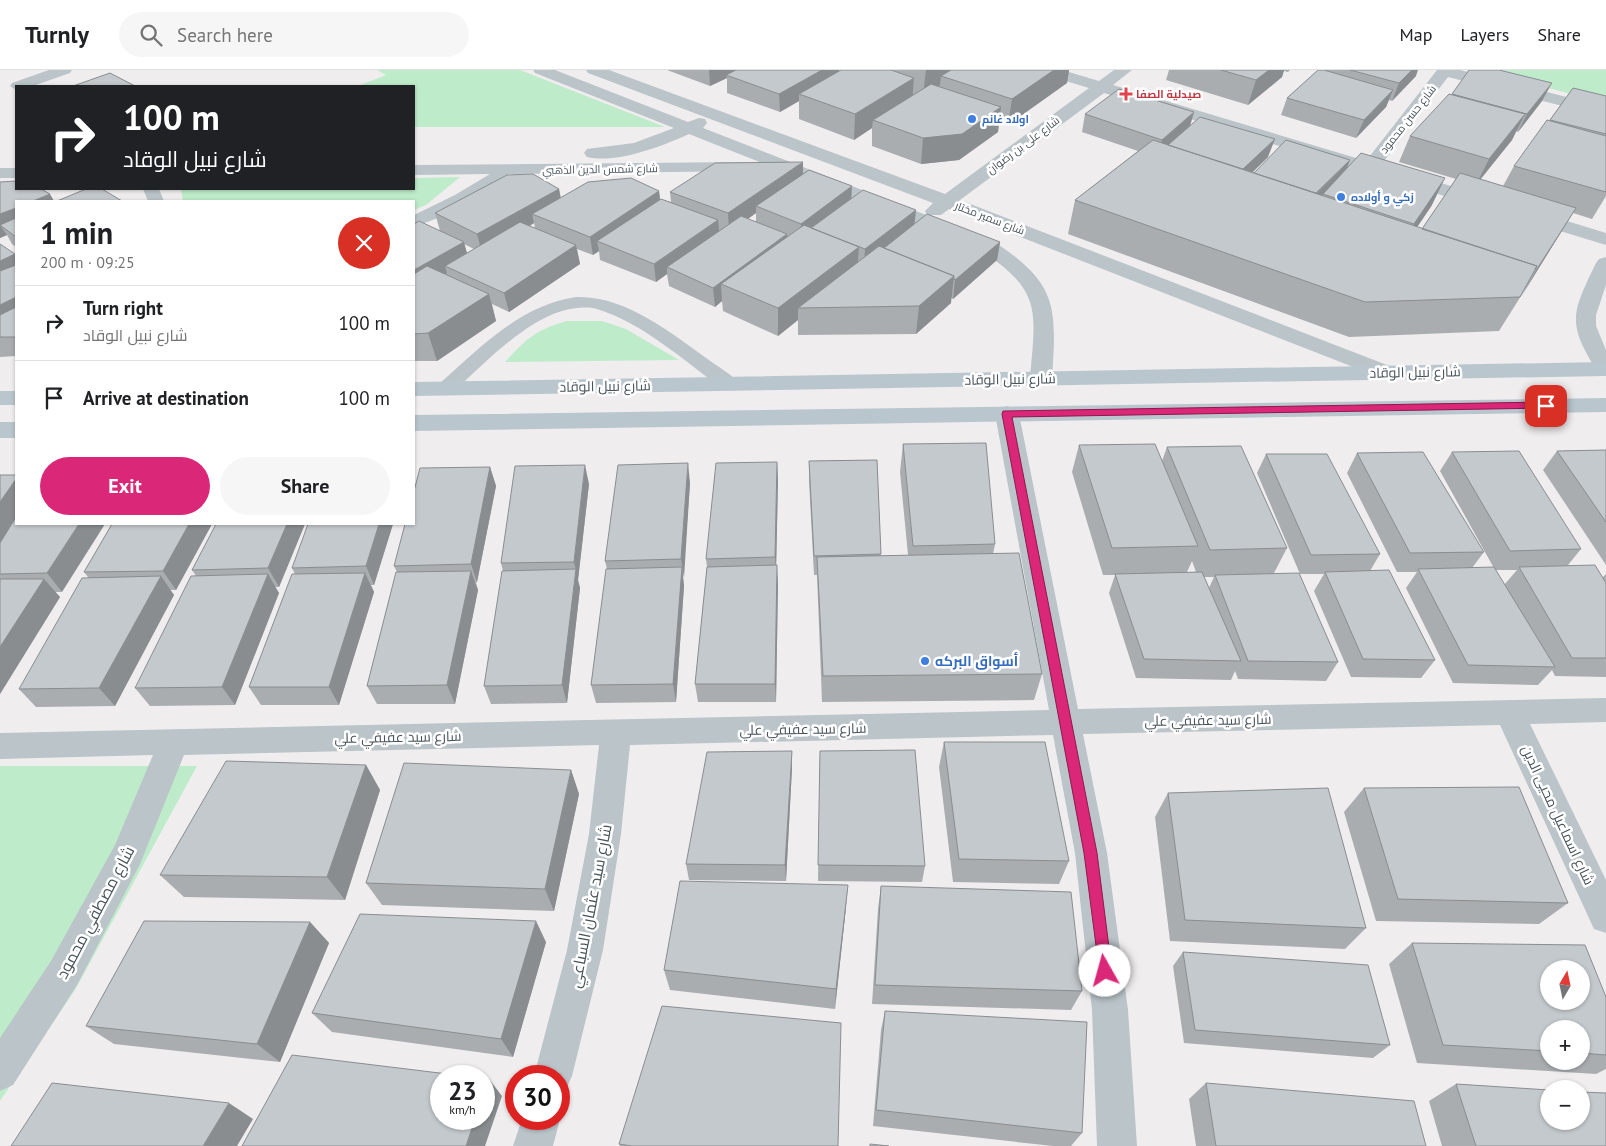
<!DOCTYPE html>
<html lang="en">
<head>
<meta charset="utf-8">
<style>
	:root { --surface:#fff; --page:#f6f6f6; --text:#202124; --muted:#757577; --line:#e0e0e0; --accent:#db2777 }
	body { margin:0; font-family:"PT Sans",Cairo,sans-serif; background:var(--page); color:var(--text); height:100vh; display:flex; flex-direction:column; font-size:19px; white-space:nowrap }
	* { box-sizing:border-box; margin:0 }
	p { font-size:16px; color:var(--muted) }
	.icon { flex:none; width:28px; height:28px; fill:none; stroke:currentColor; stroke-width:2; stroke-linecap:round; stroke-linejoin:round }
	.map { position:relative; flex:1; overflow:hidden }
	.drawer { position:absolute; left:15px; top:130px; width:400px; height:325px; display:flex; flex-direction:column; background:var(--surface); border-radius:0px; box-shadow:0 1px 4px #0004 }
	.drawer>* { flex:none }
	.top-card { position:absolute; left:15px; top:15px; width:400px; height:105px; border-radius:0px; box-shadow:0 1px 4px #0004; background:#202124; color:#fff; overflow:hidden }
	.needle { width:32px; rotate:9deg }
	.buttons { position:absolute; left:1540px; top:890px; display:grid; gap:10px }
	.buttons a { display:grid; place-items:center; width:50px; height:50px; border-radius:50%; background:var(--surface); box-shadow:0 1px 4px #0004; font-size:25px }
	.speed { position:absolute; left:430px; top:995px; display:flex; gap:10px; font-size:25px; font-weight:700; text-align:center }
	.speed>* { display:grid; place-content:center; width:65px; height:65px; border-radius:50%; background:var(--surface); box-shadow:0 1px 4px #0004; line-height:1 }
	.speed small { font-size:12px; font-weight:400 }
	.speed .limit { border:8px solid #d22; background:#fff; color:#111 }
	.pin { position:absolute; display:grid; place-items:center; width:42px; height:42px; color:#fff; margin:-21px; border-radius:10px; box-shadow:0 2px 8px #0006 }
	.me { position:absolute; width:55px; margin:-28px; rotate:353deg; stroke-linejoin:round; filter:drop-shadow(0 0 4px #0008) }
	.turn { display:flex; align-items:center; gap:18px; height:105px; padding:0 25px; font-size:22px }
	.turn .icon { width:65px; height:65px; stroke-width:2.5 }
	.turn b { display:block; font-size:35px; line-height:42px }
	.round { display:grid; place-items:center; flex:none; width:52px; height:52px; border-radius:26px; background:var(--page) }
	.head { display:flex; align-items:center; justify-content:space-between; height:85px; padding:0 25px }
	h1 { font-size:30px; font-weight:700; line-height:38px }
	.action { display:flex; gap:10px; margin-top:auto; padding:10px 25px }
	.action a { flex:1; height:58px; border-radius:30px; background:var(--accent); color:#fff; font-size:20px; font-weight:700; line-height:58px; text-align:center }
	.action a+a { background:var(--page); color:var(--text) }
	ul { padding:0; list-style:none }
	li { display:flex; align-items:center; gap:15px; height:75px; padding:0 25px; border-top:1px solid var(--line) }
	li div { flex:1 }
	li b { display:block; font-size:19px }
	li em { font-style:normal }
	header { display:flex; align-items:center; gap:30px; box-sizing:border-box; height:70px; padding:0 25px; background:var(--surface); border-bottom:1px solid var(--line) }
	header strong { font-size:24px }
	nav { display:flex; gap:28px; margin-inline-start:auto; font-size:18px }
	.search { width:350px; height:45px; background:var(--page); display:flex; align-items:center; gap:12px; box-sizing:border-box; padding:0 18px; border-radius:28px; color:var(--muted); font-size:19px }
	.map>svg:first-child { display:block }
	.green { fill:#beebca }
	.lines { fill:none; stroke-linecap:round; stroke-linejoin:round }
	.lane { fill:#bac4c9; fill-rule:evenodd }
	.street { fill:#bac4c9; fill-rule:evenodd }
	.secondary { fill:#bac6ce; fill-rule:evenodd }
	.wall { fill:#a9adb0; fill-rule:evenodd }
	.shaded-wall { fill:#898d90 }
	.building { fill:#c4c9cd; stroke:#898d90; fill-rule:evenodd }
	.route { fill:#db2777; stroke:#8e194d }
	.health-dot { fill:#e0444e; stroke:#fff; stroke-width:2 }
	.shop-dot { fill:#3f7fe0; stroke:#fff; stroke-width:2 }
	.labels { text-anchor:middle; stroke-width:5; stroke-linejoin:round; paint-order:stroke }
	.far-health-label { font-size:11px; font-weight:bold; fill:#be3a42; stroke:#fff; text-anchor:start }
	.far-shop-label { font-size:11px; font-weight:bold; fill:#366cbe; stroke:#fff; text-anchor:start }
	.far-street-label { font-size:11px; fill:#475359; stroke:#fff }
	.street-label { font-size:14px; fill:#475359; stroke:#fff }
	.shop-label { font-size:14px; font-weight:bold; fill:#366cbe; stroke:#fff; text-anchor:start }
	.near-street-label { font-size:16px; fill:#475359; stroke:#fff }
</style>
</head>
<body>
<header>
<strong>Turnly</strong>
<div class="search"><svg class="icon" aria-label="search" viewBox="0 0 24 24"><circle cx="10" cy="10" r="6"/><path d="M15 15l6 6"/></svg>Search here</div>
<nav><a>Map</a><a>Layers</a><a>Share</a></nav>
</header>
<div class="map">
<svg width="1606" height="1076" viewBox="0 0 1606 1076">
	<rect width="100%" height="100%" fill="#f0edee"/>
	<!-- green -->
	<path class="green" d="M377,0H520L665,57H414V16H358L386,5Z
		M1479,0H1606V33Z
		M460,107L426,135L414,140V131H183L181,119H414V108Z
		M567,251H602L626,259L679,290L505,292C527,268 536,260 567,251Z
		M0,696H197L75,920L0,1031Z"/>
	<g class="lines">
		<!-- lane -->
		<path class="lane" d="M505,95L513,100L510,103C482,123 448,148 414,156V145L455,125Z
			M143,119H159L164,131H148Z
			M576,227C625,225 671,263 709,290C718,297 732,304 739,314L736,318L729,320L722,318C684,291 643,253 597,239C586,236 573,238 562,241C522,253 483,295 453,322L446,324L439,322L436,318L439,314C479,279 520,235 576,227Z"/>
		<!-- street -->
		<path class="street" d="M49,0H72L70,3L33,16H16V20L10,16L12,13Z
			M533,0H555L688,52L699,48L705,49L707,53L703,58L993,171C1057,213 1057,235 1052,308L1049,313L1041,315L1033,313L1030,308C1036,238 1042,221 979,179L689,64C663,76 616,94 587,87L584,83L587,79L634,73L674,58L535,3Z
			M586,0H609L945,124L1089,18L1039,3L1037,0H1062L1099,11L1114,0H1132L1113,15L1366,91L1437,0H1460L1606,37V47L1448,7L1381,95L1491,128L1493,132L1491,136L1484,138L1104,23L960,130L1392,297L1395,302L1392,307L1384,309L949,139L941,145H927L925,141L933,133L588,3Z
			M745,92L751,93L754,97L751,101L414,105V95Z
			M0,98H16V108H0Z
			M1528,139L1606,163V175L1521,149L1519,145L1521,141Z
			M1606,187V215L1596,245V256L1606,280V304L1598,302C1566,253 1572,243 1596,193L1599,189Z
			M1007,336L1015,339L1019,344L1078,639L1606,628V652L1530,654L1606,810V863L1594,859L1500,655L1083,664L1107,783L1128,940L1137,1076H1097L1092,940L1075,783L1053,665L630,675L621,764L603,880L572,1006L566,1019L559,1023V1006H534L567,880L589,764L599,675L184,685L140,794L77,915L13,1015L0,1021V968L51,891L115,775L153,685L0,689V663L1049,640L995,344L999,339Z
			M559,1045L560,1049L553,1076H513L522,1049H559Z"/>
		<!-- secondary -->
		<path class="secondary" d="M1606,292V306L414,326V312Z
			M0,321H16V335H0Z
			M1606,328V342L414,361V345Z
			M0,352H16V368H0Z"/>
	</g>
	<!-- wall -->
	<path class="wall" d="M667,0H839V1L841,0H1069L1067,13L1008,55L999,52L998,62L959,90L921,94L872,76V58L854,70L799,49V31L780,42L727,23V8L710,16Z
		M1169,0H1290L1288,2L1284,1L1282,7L1248,35L1166,10Z
		M1318,0H1412L1416,6L1392,31L1389,30L1386,37L1356,68L1281,45L1287,28Z
		M1469,0L1542,31L1518,62L1516,61L1512,70L1480,109L1503,116L1514,96L1549,51L1573,18L1606,26V126L1592,149L1573,143L1499,261L1349,267L1068,164L1075,130L1138,81L1082,62L1085,44L1190,56L1268,87L1253,102L1350,90L1347,98L1432,135L1417,157L1422,159L1456,109L1399,92L1410,66L1452,25Z
		M803,104L852,128L914,154L1000,172L997,190L953,229L951,228V233L916,264L798,265V250L778,266L723,241L722,231L715,237L669,216L667,204L656,212L600,190L599,181L593,185L577,179L580,194L509,242L492,234L496,251L437,291H414V154L440,161L435,143L559,119L561,128L659,121L660,129L671,132L670,122ZM756,143V152L748,149ZM534,153L535,158L530,156ZM464,174L474,179L467,183Z
		M1,112L16,131V177L12,174L7,165L0,168Z
		M0,174L16,186V286L0,287Z
		M903,374L995,474L993,484L1042,604L1034,630L822,632L817,505H814L809,411V391L877,390L881,486L908,485L900,402Z
		M1079,375L1162,391L1167,377L1287,478L1274,503L1338,592L1326,611L1238,609L1235,601L1231,610L1136,608L1109,523L1115,505H1103L1072,402ZM1192,491L1196,502H1187ZM1204,507H1214L1209,518Z
		M1606,380V495L1543,400L1557,381Z
		M1452,382L1581,479L1568,495L1603,507L1606,504V607L1555,606L1552,600L1538,615L1453,613L1406,518L1417,502H1397L1347,403L1357,383L1484,482L1472,498L1504,515L1517,500H1495L1440,401Z
		M1266,384L1380,484L1370,501L1435,590L1421,608L1351,607L1314,521L1324,504H1300L1257,403Z
		M777,392L778,411L776,495L778,514L776,632H698L695,614L707,497L706,489Z
		M490,397L496,416L477,512L476,513L478,520L455,634H377L367,616L397,502L394,496Z
		M0,405L62,522H55L60,527L0,624Z
		M690,413L683,508L684,516L676,632L596,633L591,615L607,499L605,491Z
		M589,414L578,510L580,518L567,633L491,634L484,616L503,501L501,493Z
		M112,454H212L176,520H170L174,525L115,636L36,637L19,619L88,507L84,502Z
		M216,454H305L279,517H275L279,523L235,635L150,636L135,618L196,506L192,500Z
		M393,454L374,515H371L374,522L339,635H261L249,617L295,504L292,498Z
		M944,672L1069,791L1059,814L953,812L939,697Z
		M792,681V698L786,811L689,810L686,794Z
		M820,681L925,796L922,812L818,811Z
		M366,695L380,720L345,830L184,827L160,805Z
		M571,700L579,724L554,841L382,835L366,813Z
		M1364,718L1568,833L1539,854L1376,851L1344,742Z
		M1168,723L1366,858L1345,879L1170,871L1155,747Z
		M881,816L1082,921L1071,940L872,934L878,839Z
		M846,837L835,939L670,920L664,900Z
		M310,852L329,873L280,992L114,974L86,956Z
		M546,872L513,987L332,962L312,943Z
		M1412,873L1606,927V999L1596,1004L1417,993L1389,894ZM1549,959H1581V991H1549Z
		M1183,882L1390,975L1373,988L1184,973L1173,896Z
		M885,941L1082,1063L1071,1076H1053L873,1056L881,960Z
		M1206,1013L1426,1076H1196L1189,1029Z
		M1456,1014L1606,1076H1442L1429,1031Z
		M619,1074L838,1076H620Z"/>
	<!-- shaded-wall -->
	<path class="shaded-wall" d="M709,0H741L726,5L727,8L710,16Z
		M822,0H839V8L799,24V31L780,42L779,24Z
		M926,0H963L941,6L940,15L923,25Z
		M1054,0H1069L1067,13L1008,55L1012,29Z
		M1269,0H1284L1282,7L1248,35L1256,10Z
		M1412,0H1418L1416,6L1392,31L1399,13Z
		M914,8L912,33L873,50L872,58L854,70L855,44Z
		M1552,13L1542,31L1518,62L1527,44Z
		M1393,20L1386,37L1356,68L1364,50Z
		M1001,37L998,62L959,90L921,94L923,68Z
		M1194,42L1189,60L1157,88L1162,70Z
		M1525,44L1512,70L1476,115L1489,89Z
		M1275,69L1268,87L1235,119L1241,101Z
		M1350,90L1343,108L1323,124L1320,130L1311,129Z
		M803,92V110L756,136V143L729,162L728,143Z
		M1445,108L1432,135L1401,181L1414,154Z
		M852,116L851,135L801,172V154Z
		M559,119L562,137L532,144L534,153L482,183L477,164Z
		M659,121L661,139L597,171L599,181L593,185L590,167Z
		M50,124L54,131H33Z
		M16,138V161L0,155L7,165L0,168V144Z
		M1576,138L1560,164L1521,227L1537,199Z
		M916,140L914,159L864,198L865,179Z
		M718,150L720,168L667,197V204L656,212L654,194Z
		M787,164V183L721,214L722,231L715,237L713,218Z
		M464,172L469,191L445,196L447,203L414,222V200Z
		M1000,172L997,190L953,229L955,210Z
		M576,175L580,194L509,242L504,223Z
		M859,177L857,204L798,238V250L778,266V238Z
		M15,184L16,186V208L0,215V191Z
		M954,206L951,233L916,264L919,236Z
		M489,224L496,251L437,291L428,263Z
		M16,227V252L0,260V235Z
		M777,392L778,411L776,506L775,487Z
		M688,393L690,413L684,508L681,489Z
		M585,395L589,414L578,510L580,518L567,633L562,615L576,500L574,492Z
		M490,397L496,416L477,512L471,494Z
		M16,409V450L0,473V432Z
		M79,454H105L62,522L47,503Z
		M189,454H212L176,520L163,501Z
		M287,454H305L279,517L268,498Z
		M379,454H393L374,515L366,496Z
		M777,495L778,514L776,632L775,614Z
		M682,497L684,516L676,632L673,614Z
		M471,501L478,520L455,634L447,615Z
		M365,503L374,522L339,635L329,617Z
		M268,504L279,523L235,635L222,617Z
		M161,506L174,525L115,636L99,618Z
		M44,509L60,527L0,624V577Z
		M792,681V698L786,811L785,795Z
		M366,695L380,720L345,830L327,807Z
		M571,700L579,724L554,841L545,819Z
		M848,815L846,837L835,939L836,919Z
		M536,851L546,872L513,987L501,969Z
		M310,852L329,873L280,992L257,974Z
		M489,1009L502,1026L485,1076H466L475,1049H484V1024Z
		M229,1033L253,1049L237,1076H203Z"/>
	<!-- building -->
	<path class="building" d="M736,0H822L779,24L726,5Z
		M841,0H891L914,8L855,44L799,24Z
		M951,0H1054L1012,29L941,6Z
		M1221,0H1269L1256,10Z
		M1318,0H1324L1393,20L1364,50L1287,28Z
		M1350,0H1412L1399,13Z
		M1469,0H1499L1552,13L1527,44L1452,24Z
		M110,3L135,16H73Z
		M931,14L1001,37L962,64L923,68L873,50Z
		M1573,18L1606,26V64L1550,50Z
		M1119,19L1194,42L1162,70L1085,44Z
		M1449,24L1525,44L1489,89L1410,66Z
		M1200,47L1275,69L1243,99L1168,75Z
		M1547,50L1606,66V122L1514,96Z
		M1153,70L1537,196L1520,227L1365,232L1075,130Z
		M1286,70L1350,90L1316,123L1254,103Z
		M1361,83L1445,108L1414,154L1323,124Z
		M803,92L728,143L670,122L715,93Z
		M809,100L852,116L801,154L756,136Z
		M1460,103L1576,138L1537,199H1535L1537,196L1422,159Z
		M533,104L559,119L477,164L435,143L507,105Z
		M631,108L659,121L590,167L532,144L588,112Z
		M16,111V119H41L50,124L33,131H16V138L0,144V112Z
		M86,119H102L122,131H57Z
		M863,120L916,140L865,179L811,158Z
		M661,129L718,150L654,194L597,171Z
		M927,144L1000,172L955,210L954,209V206L884,178Z
		M741,146L787,164L713,218L667,197Z
		M16,148V167L0,155Z
		M419,151L464,172L414,200V154Z
		M520,152L576,175L504,223L445,196Z
		M804,155L859,177L778,238L721,214Z
		M0,174L15,184L0,191Z
		M879,176L954,206L919,236L798,238Z
		M16,195V227L0,235V201Z
		M427,196L489,224L428,263L414,264V204Z
		M16,237V267H0V245Z
		M986,373L995,474L913,476L903,374Z
		M1155,374L1198,476L1112,478L1079,375Z
		M1241,376L1287,478L1210,480L1167,377Z
		M1606,380V452L1557,381Z
		M1519,381L1581,479L1510,481L1452,382Z
		M1423,382L1484,482L1410,483L1357,383Z
		M1266,384H1327L1380,484L1311,485Z
		M877,390L881,484L814,486L809,391Z
		M777,392L775,487L706,489L716,393Z
		M688,393L681,489L605,491L618,395Z
		M585,395L574,492L501,493L515,396Z
		M490,397L471,494L394,496L405,454H414V421L420,398Z
		M0,405H16V409L0,432Z
		M16,447V454H79L47,503L0,504V473Z
		M112,454H189L163,501L84,502Z
		M216,454H287L268,498L192,500Z
		M308,454H379L366,496L292,498Z
		M1019,483L1042,604L823,606L817,487Z
		M777,495L775,614H695L707,497Z
		M1595,495L1606,513V588H1572L1519,497Z
		M682,497L673,614L591,615L606,499Z
		M1494,497L1555,597L1468,595L1418,499Z
		M576,499L562,615L484,616L502,501Z
		M1389,500L1435,590L1363,589L1325,502Z
		M471,501L447,615L367,616L396,502Z
		M1202,502L1241,591L1144,589L1115,504Z
		M365,503L329,617H249L292,504Z
		M1299,503L1338,592L1248,591L1215,505Z
		M268,504L222,617L135,618L191,506Z
		M161,506L99,618L19,619L82,508Z
		M0,509H44L0,577Z
		M944,672H1045L1069,791L959,789Z
		M915,680L925,796L818,795L820,681Z
		M792,681L785,795L686,794L707,682Z
		M226,691L366,695L327,807L160,805Z
		M404,693L571,700L545,819L366,813Z
		M1519,717L1568,833L1398,829L1364,718Z
		M1328,718L1366,858L1185,850L1168,723Z
		M680,811L848,815L836,919L664,900Z
		M881,816L1071,822L1082,921L875,915Z
		M360,844L536,851L501,969L312,943Z
		M144,851L310,852L257,974L86,956Z
		M1412,873L1585,875L1606,927V985L1581,983V959H1549V981L1443,975ZM1549,899H1581V931H1549Z
		M1183,882L1368,895L1390,975L1195,960Z
		M662,936L841,953L838,1076H632L619,1074Z
		M885,941L1087,952L1082,1063L876,1040Z
		M292,985L464,1006H441V1049H475L466,1076H242Z
		M484,1009H489L484,1024Z
		M52,1013L229,1033L203,1076H11Z
		M1206,1013L1414,1031L1426,1076H1216Z
		M1456,1014L1549,1020V1051H1581V1022L1606,1023V1076H1476Z
		M870,1074L889,1076H870Z"/>
	<!-- route -->
	<path class="route" d="M1546,332L1551,336L1549,338L1012,347L1097,783L1112,901L1110,906L1105,908L1100,906L1084,783L1002,344L1003,341Z"/>
	<!-- markers -->
	<path class="health-dot" d="M1123.5 16.5h5v5h5v5h-5v5h-5v-5h-5v-5h5z"/>
	<g class="shop-dot">
		<circle cx="972" cy="49" r="5"/>
		<circle cx="1341" cy="127" r="5"/>
		<circle cx="925" cy="591" r="5"/>
	</g>
	<g class="labels">
		<!-- far-health labels -->
		<g class="far-health-label">
			<text x="1136" y="28">صيدلية الصفا</text>
		</g>
		<!-- far-shop labels -->
		<g class="far-shop-label">
			<text x="982" y="53">اولاد غانم</text>
			<text x="1351" y="131">زكي و أولاده</text>
		</g>
		<!-- far-street labels -->
		<g class="far-street-label">
			<text transform="translate(1408 49) rotate(-52)" y="4">شارع حسن محمود</text>
			<text transform="translate(1023 75) rotate(-37)" y="4">شارع على بن رضوان</text>
			<text transform="translate(600 99) rotate(-1)" y="4">شارع شمس الدين الذهبي</text>
			<text transform="translate(990 148) rotate(21)" y="4">شارع سمير مختار</text>
		</g>
		<!-- street labels -->
		<g class="street-label">
			<text transform="translate(1415 302) rotate(-1)" y="5">شارع نبيل الوقاد</text>
			<text transform="translate(1010 309) rotate(-1)" y="5">شارع نبيل الوقاد</text>
			<text transform="translate(605 316) rotate(-1)" y="5">شارع نبيل الوقاد</text>
			<text transform="translate(1208 650) rotate(-1)" y="5">شارع سيد عفيفي علي</text>
			<text transform="translate(803 659) rotate(-1)" y="5">شارع سيد عفيفي علي</text>
			<text transform="translate(398 667) rotate(-1)" y="5">شارع سيد عفيفي علي</text>
			<text transform="translate(1558 745) rotate(65)" y="5">شارع اسماعيل محيى الدين</text>
		</g>
		<!-- shop labels -->
		<g class="shop-label">
			<text x="935" y="596">أسواق البركه</text>
		</g>
		<!-- near-street labels -->
		<g class="near-street-label">
			<text transform="translate(590 836) rotate(-79)" y="6">شارع سيد عثمان السباعي</text>
			<text transform="translate(95 842) rotate(-62)" y="6">شارع مصطفي محمود</text>
		</g>
	</g>
</svg>
<div class="buttons">
<a><svg class="needle" viewBox="-14 -14 28 28"><path d="M0-13l5 13h-10z" fill="#e53935"/><path d="M0 13l5-13h-10z" fill="#757577"/></svg></a>
<a>+</a>
<a>−</a>
</div>
<div class="speed"><div>23<small>km/h</small></div><div class="limit">30</div></div>
<div class="pin" style="left:1546px;top:336px;background:#d93025"><svg class="icon" aria-label="arrive" viewBox="0 0 24 24"><path d="M6 21V4h12l-3 4 3 4H6"/></svg></div>
<svg class="me" style="left:1105px;top:901px" viewBox="-20 -20 40 40"><circle r="19" fill="#fff"/><path d="M0-13L10 11 0 6-10 11z" fill="#db2777"/></svg>
<div class="top-card">
<div class="turn"><svg class="icon" aria-label="right" viewBox="0 0 24 24"><path d="M7 20v-9h11M14 6l5 5-5 5"/></svg><div><b>100 m</b>شارع نبيل الوقاد</div></div>
</div>
<section class="drawer">
<div class="head"><div><h1>1 min</h1><p>200 m · 09:25</p></div><a class="round" style="background:#d93025;color:#fff"><svg class="icon" aria-label="close" viewBox="0 0 24 24"><path d="M6 6l12 12M18 6L6 18"/></svg></a></div>
<ul>
<li><svg class="icon" aria-label="right" viewBox="0 0 24 24"><path d="M7 20v-9h11M14 6l5 5-5 5"/></svg><div><b>Turn right</b><p>شارع نبيل الوقاد</p></div><em>100 m</em></li>
<li><svg class="icon" aria-label="arrive" viewBox="0 0 24 24"><path d="M6 21V4h12l-3 4 3 4H6"/></svg><div><b>Arrive at destination</b></div><em>100 m</em></li>
</ul>
<div class="action"><a>Exit</a><a>Share</a></div>
</section>
</div>
</body>
</html>
